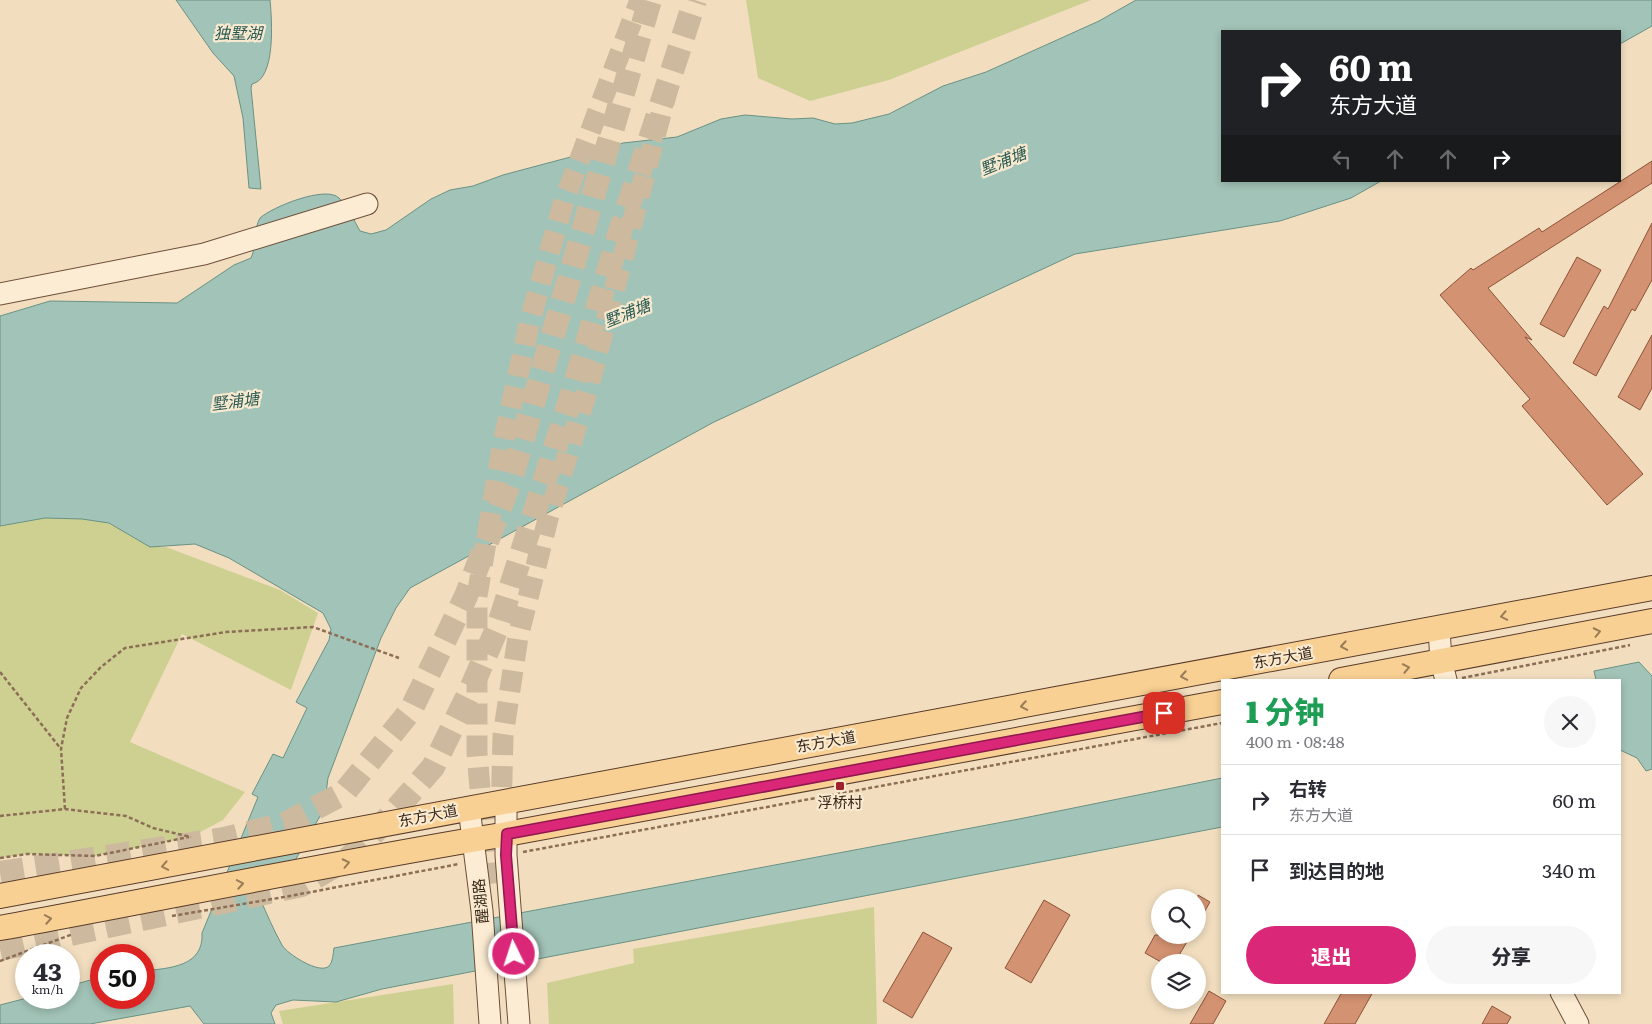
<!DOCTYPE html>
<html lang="zh">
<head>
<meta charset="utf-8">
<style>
	:root { --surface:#fff; --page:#f7f7f7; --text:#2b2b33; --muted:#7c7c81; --line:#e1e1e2; --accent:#db2777 }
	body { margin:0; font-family:Literata,"Noto Sans SC",serif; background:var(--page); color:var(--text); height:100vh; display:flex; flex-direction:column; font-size:19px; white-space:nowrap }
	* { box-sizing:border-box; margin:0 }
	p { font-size:16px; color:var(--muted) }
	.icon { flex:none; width:28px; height:28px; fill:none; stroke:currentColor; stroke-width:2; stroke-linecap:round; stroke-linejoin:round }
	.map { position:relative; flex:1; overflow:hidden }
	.sheet { position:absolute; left:1221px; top:679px; width:400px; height:315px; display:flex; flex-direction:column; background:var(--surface); border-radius:0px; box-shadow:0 2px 8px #0003 }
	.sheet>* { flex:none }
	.banner { position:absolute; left:1221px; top:30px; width:400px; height:152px; border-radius:0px; box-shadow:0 2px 8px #0003; background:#202124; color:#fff; overflow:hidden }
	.fabs { position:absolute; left:1151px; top:889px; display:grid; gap:10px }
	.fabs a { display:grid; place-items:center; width:55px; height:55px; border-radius:50%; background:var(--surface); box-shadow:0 2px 8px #0003; font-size:25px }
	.speed { position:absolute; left:15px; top:944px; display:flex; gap:10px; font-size:25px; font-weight:700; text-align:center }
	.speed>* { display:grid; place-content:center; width:65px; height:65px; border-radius:50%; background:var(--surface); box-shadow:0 2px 8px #0003; line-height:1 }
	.speed small { font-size:12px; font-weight:400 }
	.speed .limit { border:8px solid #d22; background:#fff; color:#111 }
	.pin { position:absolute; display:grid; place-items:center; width:42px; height:42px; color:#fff; margin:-21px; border-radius:10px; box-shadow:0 2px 8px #0006 }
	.me { position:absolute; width:55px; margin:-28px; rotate:356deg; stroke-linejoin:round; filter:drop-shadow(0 0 4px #0008) }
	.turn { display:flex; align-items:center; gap:18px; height:105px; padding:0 25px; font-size:22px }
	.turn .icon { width:65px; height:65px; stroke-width:2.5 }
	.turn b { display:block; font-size:35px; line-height:42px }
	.lanes { display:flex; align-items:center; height:48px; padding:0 25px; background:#0003; justify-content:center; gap:25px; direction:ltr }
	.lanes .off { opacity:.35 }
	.round { display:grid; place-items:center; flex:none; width:52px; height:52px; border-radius:26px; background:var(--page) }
	.head { display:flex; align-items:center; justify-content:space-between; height:85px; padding:0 25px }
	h1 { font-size:30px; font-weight:800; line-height:38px; color:#1e9e55 }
	.primary-button { display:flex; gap:10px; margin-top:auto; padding:10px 25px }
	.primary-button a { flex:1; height:58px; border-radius:30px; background:var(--accent); color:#fff; font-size:20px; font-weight:800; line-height:58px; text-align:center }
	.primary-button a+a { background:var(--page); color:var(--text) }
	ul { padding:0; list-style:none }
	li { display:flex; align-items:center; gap:15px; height:70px; padding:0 25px; border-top:1px solid var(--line) }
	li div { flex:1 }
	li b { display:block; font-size:19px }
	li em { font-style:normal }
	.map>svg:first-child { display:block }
	.green { fill:#ced092 }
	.water { fill:#a2c3b7; stroke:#699284 }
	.building { fill:#d39271; stroke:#8d5339 }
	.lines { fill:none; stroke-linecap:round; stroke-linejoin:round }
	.secondary-tunnel { stroke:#cdba9e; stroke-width:21; stroke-dasharray:21 11; stroke-linecap:butt }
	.primary-tunnel { stroke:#cdba9e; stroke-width:24; stroke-dasharray:24 12; stroke-linecap:butt }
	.secondary-casing { stroke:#6d4f39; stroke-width:23 }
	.primary-casing { stroke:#593c2a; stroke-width:26 }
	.path { stroke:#8c6e56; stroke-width:2.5; stroke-dasharray:4 2.5; stroke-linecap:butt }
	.secondary { stroke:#fcecd3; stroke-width:21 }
	.primary { stroke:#f9d093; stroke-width:24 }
	.oneway { stroke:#9a7c57 }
	.route-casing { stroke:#8e194d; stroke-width:12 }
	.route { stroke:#db2777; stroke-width:9 }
	.poi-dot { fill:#a0202c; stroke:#f8e9cf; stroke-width:2 }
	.labels { text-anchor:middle; stroke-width:4.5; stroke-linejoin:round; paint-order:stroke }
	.street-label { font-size:15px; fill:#3a281b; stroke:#f8e9cf }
	.poi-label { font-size:15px; fill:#3a281b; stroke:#f8e9cf }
	.water-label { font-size:16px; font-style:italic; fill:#295b54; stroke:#f8e9cf }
</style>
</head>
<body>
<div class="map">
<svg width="1652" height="1024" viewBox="0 0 1652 1024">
	<rect width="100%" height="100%" fill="#f2debf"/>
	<!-- green -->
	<path class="green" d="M746,0H1091L889,80L810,101L758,78Z
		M45,518C65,518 91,515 110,524C129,532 143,549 166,547L280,590L318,613L291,690L182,634L130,742L245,792L223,820L191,837L95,856L27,854L0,858V526Z
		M874,907L877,1024H549L547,983L634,963L633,949Z
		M453,984L454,1024H283L279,1011Z"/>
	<!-- water -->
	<path class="water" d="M176,0H270C272,20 276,79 252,84L251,88L261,189L249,188L243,118L234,76L213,53Z
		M1136,0H1652V26L1620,44V31H1222V181H1381L1351,198L1280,221L1075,254L714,422L410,588L396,608L381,638L328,778L324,809L283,882L263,893L260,899C267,914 274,931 282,945C287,954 320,975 329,966C333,962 333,953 334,948L1019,819L1222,778V827L382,989L336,1002L293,1000L276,1005L271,1013L275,1024H204L190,1006L90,1024H0V1005L27,998H69V986L101,977V998H144V971C169,968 204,967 202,933L258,797L252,794L273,754L283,758L307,708L296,702L329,640L331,629L323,613L229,558L195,544L150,547L109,523L82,519L45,518L0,526V316L50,301L177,303L234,265L251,258C257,245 253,230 260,218C272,207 326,185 339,198C348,205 354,221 360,231L371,234L386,230L431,199L450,190L473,186L503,175L623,143L677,137L721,119L745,115L792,119L813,118L835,124L852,123L889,114L943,86L986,72L1099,21Z
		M1639,662L1652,676V769L1646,771L1637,758L1620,750V680H1596L1594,671Z"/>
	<!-- building -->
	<path class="building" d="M1652,161V183L1488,288L1532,340L1525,337L1643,474L1607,505L1522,406L1530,399L1440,295L1471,268L1473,270L1539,228L1542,232Z
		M1652,223V280L1635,311L1632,309L1596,376L1573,363L1604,306L1608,309Z
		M1577,257L1601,270L1564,337L1540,324Z
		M1652,335V388L1640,410L1618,397Z
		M1198,895L1210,902L1198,923Z
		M1044,900L1070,915L1031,983L1005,968Z
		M923,932L952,948L912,1018L883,1001Z
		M1155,935H1191L1175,962H1161L1145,953Z
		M1209,991L1226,1001L1213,1024H1190Z
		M1342,992H1373L1355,1024H1324Z
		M1492,1006L1511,1017L1507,1024H1482Z"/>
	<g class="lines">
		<!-- secondary-tunnel -->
		<path class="secondary-tunnel" d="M501,819L503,736L518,637L548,519L589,385L670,80
			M488,884L477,753V596L502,448L530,320L564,201L640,0"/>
		<!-- primary-tunnel -->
		<path class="primary-tunnel" d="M0,873L224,839L285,824L344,793L411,710L466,596L511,479L650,0
			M0,949L302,885L350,857L392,814L433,767L470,691L499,624L569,404L619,235L695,0"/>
		<!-- secondary casing -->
		<g class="secondary-casing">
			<path id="secondary" d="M0,294L204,254L367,204
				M1439,629L1441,661L1446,680
				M506,803V855L519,1024
				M469,808L482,911L490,1024
				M1561,992L1578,1024"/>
		</g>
		<!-- primary casing -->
		<g class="primary-casing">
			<path id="primary" d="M1341,680L1652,621
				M0,896L1652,588
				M0,928C169,897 338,862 507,834L1222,702"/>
		</g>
		<!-- path -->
		<path class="path" d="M0,672L61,749
			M1462,678L1630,645
			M65,809L61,749L67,718L81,688L101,667L125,648L226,632L313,627L399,658
			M0,816L65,809L126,816L153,828L191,837
			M523,852L1222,723
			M0,858L27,854L95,856L189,837
			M172,916L290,896L459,864
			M0,961L73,934"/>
		<!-- secondary -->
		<use href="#secondary" class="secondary"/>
		<!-- primary -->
		<use href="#primary" class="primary"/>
	</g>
	<!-- one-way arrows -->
	<defs><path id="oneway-chevron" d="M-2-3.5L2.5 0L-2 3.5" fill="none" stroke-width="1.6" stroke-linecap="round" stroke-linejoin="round" transform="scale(1.25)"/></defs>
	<g class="oneway">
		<use href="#oneway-chevron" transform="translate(1504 616) rotate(169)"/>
		<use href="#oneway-chevron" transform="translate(1597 632) rotate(-12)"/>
		<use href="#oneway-chevron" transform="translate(1344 646) rotate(170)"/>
		<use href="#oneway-chevron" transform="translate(1406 668) rotate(-11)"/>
		<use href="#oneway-chevron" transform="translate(1184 676) rotate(170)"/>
		<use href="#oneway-chevron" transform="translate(1024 706) rotate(170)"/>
		<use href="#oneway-chevron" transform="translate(346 863) rotate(-12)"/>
		<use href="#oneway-chevron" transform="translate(165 866) rotate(169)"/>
		<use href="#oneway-chevron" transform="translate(240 884) rotate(-10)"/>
		<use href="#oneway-chevron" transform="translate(48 919) rotate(-10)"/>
	</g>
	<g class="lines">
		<!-- route casing -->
		<g class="route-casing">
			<path id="route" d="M514,954L506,855L507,834L1164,713"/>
		</g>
		<!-- route -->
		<use href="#route" class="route"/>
	</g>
	<!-- markers -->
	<rect class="poi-dot" x="835" y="781" width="10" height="10" rx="2.5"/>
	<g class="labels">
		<!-- street labels -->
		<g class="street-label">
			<text transform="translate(1283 658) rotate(-10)" y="5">东方大道</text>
			<text transform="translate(826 742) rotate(-10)" y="5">东方大道</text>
			<text transform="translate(428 816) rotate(-11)" y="5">东方大道</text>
			<text transform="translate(481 901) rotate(-96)" y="5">醒湖路</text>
		</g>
		<!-- poi labels -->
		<g class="poi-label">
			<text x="840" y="808">浮桥村</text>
		</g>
		<!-- water labels -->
		<g class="water-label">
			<text x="238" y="39">独墅湖</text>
			<text transform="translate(1003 161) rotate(-22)" y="6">墅浦塘</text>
			<text transform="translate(627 313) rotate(-22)" y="6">墅浦塘</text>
			<text transform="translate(235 401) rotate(-7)" y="6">墅浦塘</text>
		</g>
	</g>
</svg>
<div class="fabs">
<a><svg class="icon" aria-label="search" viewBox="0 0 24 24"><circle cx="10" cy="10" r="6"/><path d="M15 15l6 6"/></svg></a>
<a><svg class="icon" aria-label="layers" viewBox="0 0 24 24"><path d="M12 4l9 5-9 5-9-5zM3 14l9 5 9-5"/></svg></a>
</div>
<div class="speed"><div>43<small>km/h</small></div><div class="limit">50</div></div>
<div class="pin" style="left:1164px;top:713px;background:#d93025"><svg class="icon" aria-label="arrive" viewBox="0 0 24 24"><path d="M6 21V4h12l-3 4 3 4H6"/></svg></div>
<svg class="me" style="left:514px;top:954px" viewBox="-20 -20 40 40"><circle r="17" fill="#db2777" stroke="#fff" stroke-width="3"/><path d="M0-11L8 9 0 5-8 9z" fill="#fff"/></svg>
<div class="banner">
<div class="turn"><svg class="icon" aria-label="right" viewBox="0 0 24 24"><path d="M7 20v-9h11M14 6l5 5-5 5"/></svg><div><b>60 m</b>东方大道</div></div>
<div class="lanes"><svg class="icon off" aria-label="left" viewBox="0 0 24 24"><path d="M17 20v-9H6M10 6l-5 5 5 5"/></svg><svg class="icon off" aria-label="ahead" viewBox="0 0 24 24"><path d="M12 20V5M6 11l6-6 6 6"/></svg><svg class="icon off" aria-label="ahead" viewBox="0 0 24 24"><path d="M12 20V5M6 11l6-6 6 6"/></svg><svg class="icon" aria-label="right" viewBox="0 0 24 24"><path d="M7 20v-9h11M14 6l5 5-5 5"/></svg></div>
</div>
<section class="sheet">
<div class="head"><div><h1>1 分钟</h1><p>400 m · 08:48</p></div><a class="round"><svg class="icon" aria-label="close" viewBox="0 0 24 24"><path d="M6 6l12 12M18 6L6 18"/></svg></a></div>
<ul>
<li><svg class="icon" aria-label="right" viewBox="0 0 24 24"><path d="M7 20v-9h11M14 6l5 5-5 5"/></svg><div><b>右转</b><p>东方大道</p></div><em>60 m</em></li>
<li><svg class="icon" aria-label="arrive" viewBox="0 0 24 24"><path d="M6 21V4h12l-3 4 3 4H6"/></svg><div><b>到达目的地</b></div><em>340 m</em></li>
</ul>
<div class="primary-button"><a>退出</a><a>分享</a></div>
</section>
</div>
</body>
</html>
